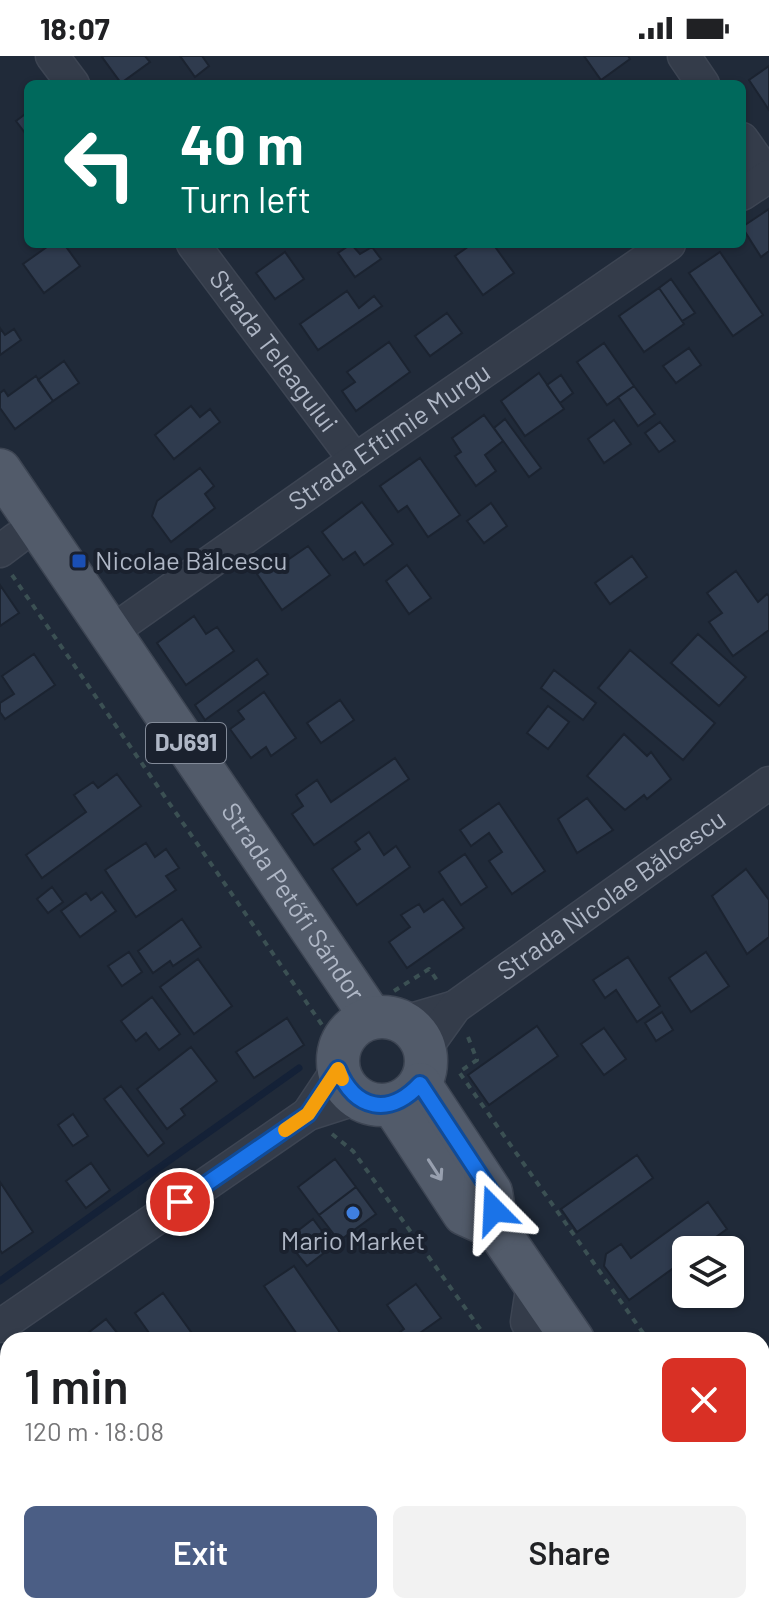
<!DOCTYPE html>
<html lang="en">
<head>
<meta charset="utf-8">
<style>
	:root { --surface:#fff; --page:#f2f2f2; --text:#202124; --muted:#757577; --accent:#4b5e85 }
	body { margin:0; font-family:Barlow,sans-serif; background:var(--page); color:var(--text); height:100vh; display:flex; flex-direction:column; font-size:30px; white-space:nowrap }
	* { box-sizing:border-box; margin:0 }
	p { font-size:26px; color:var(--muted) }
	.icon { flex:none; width:44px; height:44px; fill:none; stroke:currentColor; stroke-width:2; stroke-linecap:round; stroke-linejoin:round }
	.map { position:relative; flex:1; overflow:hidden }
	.side { position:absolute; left:0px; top:1276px; width:770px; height:282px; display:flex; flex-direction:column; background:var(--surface); border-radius:24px 24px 0 0; box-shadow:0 2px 6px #0004 }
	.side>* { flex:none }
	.banner { position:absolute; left:24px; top:24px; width:722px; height:168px; border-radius:12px; box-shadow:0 2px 6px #0004; background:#00695c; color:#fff; overflow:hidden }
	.buttons { position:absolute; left:672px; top:1180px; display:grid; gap:16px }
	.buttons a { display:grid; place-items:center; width:72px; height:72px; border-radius:12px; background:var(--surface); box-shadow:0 2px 6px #0004; font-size:40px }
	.pin { position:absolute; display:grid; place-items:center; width:68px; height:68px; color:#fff; margin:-34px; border:4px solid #fff; border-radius:50%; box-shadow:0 2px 8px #0007 }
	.me { position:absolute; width:88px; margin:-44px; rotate:339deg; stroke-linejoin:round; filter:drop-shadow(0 0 6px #0008) }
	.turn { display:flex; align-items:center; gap:28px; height:168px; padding:0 24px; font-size:36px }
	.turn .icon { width:104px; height:104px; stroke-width:2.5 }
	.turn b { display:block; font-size:56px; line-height:68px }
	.round { display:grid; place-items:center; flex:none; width:84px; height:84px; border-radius:12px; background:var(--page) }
	.headline { display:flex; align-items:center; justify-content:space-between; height:136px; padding:0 24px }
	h1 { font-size:48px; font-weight:600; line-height:60px }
	.action { display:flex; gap:16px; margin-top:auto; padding:16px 24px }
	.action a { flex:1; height:92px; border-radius:12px; background:var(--accent); color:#fff; font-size:32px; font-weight:600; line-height:92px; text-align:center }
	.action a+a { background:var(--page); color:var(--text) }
	.status { display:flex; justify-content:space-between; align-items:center; height:56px; padding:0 40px; background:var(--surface); direction:ltr }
	.status svg { height:22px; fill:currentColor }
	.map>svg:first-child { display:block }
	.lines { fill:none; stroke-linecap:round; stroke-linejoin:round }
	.stream { stroke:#142137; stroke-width:7 }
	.building { fill:#2f3b4e; stroke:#1b2330; stroke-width:2 }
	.minor-casing { stroke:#3d4553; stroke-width:35 }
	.major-casing { stroke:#3d4553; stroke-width:45 }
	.path { stroke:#3b5053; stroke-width:4; stroke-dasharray:6 6; stroke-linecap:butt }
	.minor { stroke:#343c4a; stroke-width:32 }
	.major { stroke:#525b6a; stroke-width:42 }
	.oneway { stroke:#98a0af }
	.route-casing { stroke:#114b97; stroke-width:20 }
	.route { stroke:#1a73e8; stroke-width:14 }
	.slow { stroke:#f59e0b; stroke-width:14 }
	.transit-dot { fill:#1a4fb4; stroke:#1a212e; stroke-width:3 }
	.shop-dot { fill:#3f7fe0; stroke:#1a212e; stroke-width:3 }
	.labels { text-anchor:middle; stroke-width:8; stroke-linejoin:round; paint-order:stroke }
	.shield { fill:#1a212e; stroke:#828a98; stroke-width:2 }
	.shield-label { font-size:24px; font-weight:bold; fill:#afb7c6 }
	.street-label { font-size:26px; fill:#afb7c6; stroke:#1a212e }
	.poi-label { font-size:26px; fill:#afb7c6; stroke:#1a212e; text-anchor:start }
</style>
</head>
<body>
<div class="status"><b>18:07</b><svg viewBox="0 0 49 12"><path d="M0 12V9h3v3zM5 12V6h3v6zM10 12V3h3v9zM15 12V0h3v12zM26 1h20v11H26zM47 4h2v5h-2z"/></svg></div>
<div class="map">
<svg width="769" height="1557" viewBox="0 0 769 1557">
	<rect width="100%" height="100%" fill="#202a39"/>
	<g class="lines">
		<!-- stream -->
		<path class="stream" d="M0,1225L299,1012"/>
	</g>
	<!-- building -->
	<path class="building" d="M104,0H145L150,6L121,27L102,1Z
		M180,0H202L209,10L195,21Z
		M584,0H628L630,3L601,24Z
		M769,10V54L749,24Z
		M28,56V81L16,65Z
		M769,153V195L761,201L742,171Z
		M51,188H64L80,210L44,237L23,208Z
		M351,188L360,198L372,191L381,203L355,221L338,197Z
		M472,188H493L514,217L483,239L455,200Z
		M285,196L304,223L275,243L256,217Z
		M720,196L763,259L733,280L689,217Z
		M671,223L695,257L682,265L659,232Z
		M659,232L684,268L644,296L619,260Z
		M347,235L359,252L374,240L382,250L318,294L300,268Z
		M447,257L462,277L430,300L415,280Z
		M0,272L5,279L14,273L21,284L0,299Z
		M389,286L410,316L356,355L342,335L355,326L347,316Z
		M604,287L634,330L607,349L577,306Z
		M689,292L701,309L676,327L663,310Z
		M64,305L79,327L53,345L38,324Z
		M539,317L564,353L525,380L501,345Z
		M561,319L573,337L560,347L547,329Z
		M36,320L53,345L15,373L0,352V337L4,334L8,340Z
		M634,330L655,358L638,370L618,341Z
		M191,350L200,361L210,353L220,366L174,403L155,379Z
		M484,359L503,385L485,399L496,415L476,430L455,400L461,396L452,382Z
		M505,363L541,412L529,421L494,372Z
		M614,364L631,388L604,407L588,383Z
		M660,366L675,385L659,396L645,377Z
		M420,402L460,459L428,481L407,450L398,456L380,430Z
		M200,412L214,430L205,438L215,452L171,486L152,460L157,445Z
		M362,446L393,488L364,509L355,496L343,504L322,476Z
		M491,447L507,470L484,487L467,465Z
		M308,490L330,519L282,554L257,518L282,499L286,505Z
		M632,500L647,521L610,548L595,527Z
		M407,509L431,542L409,558L386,525Z
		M736,515L758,546L767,538L769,540V574L733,600L709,566L722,557L707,537Z
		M0,529L19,557L0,570Z
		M194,560L206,578L217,571L234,595L186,629L157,587Z
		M698,578L746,621L719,650L671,607Z
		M630,594L715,667L683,704L598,632Z
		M34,598L55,629L5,663L0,656V647L14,638L2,620Z
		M257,603L268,618L205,664L195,649Z
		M554,614L596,647L583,664L541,632Z
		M264,636L296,682L271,700L266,691L251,702L230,673L244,663L238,655Z
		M340,644L354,664L321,687L307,667Z
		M548,650L569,666L548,693L527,677Z
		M624,678L647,700L651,696L671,723L647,743L644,739L625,754L587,720Z
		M395,702L409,723L314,789L292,758L303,750L296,739L317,724L331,746Z
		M117,718L141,750L42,822L26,799L86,756L74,739L93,726L98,732Z
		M587,742L613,774L577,797L558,763Z
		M499,747L545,815L512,838L489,805L502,796L489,777L471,790L460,774Z
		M369,776L384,799L396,790L410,811L357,849L332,813L360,793L355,786Z
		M146,787L155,801L166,793L179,812L166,820L176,834L136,861L105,814Z
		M465,798L487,831L461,849L439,816Z
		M746,813L769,844V881L747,898L712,840Z
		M52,831L63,846L48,857L37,843Z
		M102,836L116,855L80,881L61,855L86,837L91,844Z
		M443,843L464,872L407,912L389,886L410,871L401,859L419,848L424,856Z
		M182,863L201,891L173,910L170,905L153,917L138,895Z
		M129,896L142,916L122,930L108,910Z
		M706,896L729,930L691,956L669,922Z
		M628,901L660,950L637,966L616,934L605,942L593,924Z
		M198,903L232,950L194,978L160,931Z
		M152,941L180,978L159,994L146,977L136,985L121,965Z
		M662,956L673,974L656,985L645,967Z
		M287,962L304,989L254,1022L236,996Z
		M537,970L558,1000L489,1049L468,1019Z
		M604,972L626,1003L604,1019L581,988Z
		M191,991L217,1025L181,1053L185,1059L167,1073L137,1033Z
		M121,1030L164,1087L148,1100L104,1043Z
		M73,1058L88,1080L73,1090L58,1069Z
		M637,1099L653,1122L577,1176L561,1153Z
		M335,1103L356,1131L319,1159L298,1131Z
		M91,1107L110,1134L86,1152L66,1125Z
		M0,1126L33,1176L2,1197L0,1194Z
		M356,1131L376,1158L339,1185L319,1159Z
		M708,1146L727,1173L698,1194H686V1203L629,1244L604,1210L606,1198L621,1188L631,1202Z
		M313,1163L333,1190L307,1210L286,1184Z
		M294,1210L343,1281L339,1284H301L264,1230Z
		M416,1228L441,1262L410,1284H389L404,1273L387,1249Z
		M163,1237L196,1283L194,1284H154L135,1257Z
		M106,1263L123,1284H79Z
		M762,1338L769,1349V1377L762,1382Z
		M0,1351L8,1362V1404L5,1406L0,1399Z
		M8,1523V1550H19L10,1557H0V1529Z
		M37,1550H56L62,1557H27Z
		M105,1550H178L169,1557H110Z
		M606,1550H653L658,1557H602L600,1554Z"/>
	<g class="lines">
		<!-- minor casing -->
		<g class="minor-casing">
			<g id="minor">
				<path d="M52,0L73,28"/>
				<path d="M684,0L703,28"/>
				<path d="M742,83L768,120"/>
				<path d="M742,138L769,120"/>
				<path id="s1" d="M193,188L355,404"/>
				<path d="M0,495L16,483"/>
				<path id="s2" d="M111,576L355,404L669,188"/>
				<path d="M404,966L455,951"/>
				<path id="s3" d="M425,993L455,951L769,727"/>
				<path d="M308,1058L338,1013"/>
				<path d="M533,1227L527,1266L538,1284"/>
				<path d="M0,1270L308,1058L358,1042"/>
			</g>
		</g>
		<!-- major casing -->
		<g class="major-casing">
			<g id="major">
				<path id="s4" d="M0,414L371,961"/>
				<circle cx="382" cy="1005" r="44"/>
				<path d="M420,1028L491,1136L497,1173L573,1284"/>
				<path d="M392,1048L464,1158L497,1173"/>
				<path d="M755,1550L760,1557"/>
			</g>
		</g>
		<!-- path -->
		<path class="path" d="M12,519L329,979L326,988
			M394,935L429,913L439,927
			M468,981L477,1004L459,1016L648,1284
			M332,1078L353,1095L488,1284
			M762,1445L769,1455
			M677,1550L682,1557"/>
		<!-- minor -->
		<use href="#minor" class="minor"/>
		<!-- major -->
		<use href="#major" class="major"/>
	</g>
	<!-- one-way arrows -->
	<defs><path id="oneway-shaft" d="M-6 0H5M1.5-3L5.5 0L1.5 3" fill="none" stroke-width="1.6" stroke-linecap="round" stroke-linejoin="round" transform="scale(2)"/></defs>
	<use class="oneway" href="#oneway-shaft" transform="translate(435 1114) rotate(57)"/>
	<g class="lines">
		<!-- route casing -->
		<g class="route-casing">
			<path id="route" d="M180,1146L308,1058L338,1013C355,1054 389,1061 420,1028L491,1136L494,1154"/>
		</g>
		<!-- route -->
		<use href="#route" class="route"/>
		<!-- slow -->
		<path class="slow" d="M285,1074L308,1058L338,1013L342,1023"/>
	</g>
	<!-- markers -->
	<rect class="transit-dot" x="71" y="497" width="16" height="16" rx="4"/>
	<circle class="shop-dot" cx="353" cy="1157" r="8"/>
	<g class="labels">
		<!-- shield labels -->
		<rect class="shield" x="146" y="667" width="80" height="40" rx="6"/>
		<g class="shield-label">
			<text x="186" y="695">DJ691</text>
		</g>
		<!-- street labels -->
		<g class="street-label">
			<text dy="9" stroke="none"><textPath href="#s1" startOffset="134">Strada Teleagului</textPath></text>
			<text dy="9" stroke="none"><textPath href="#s2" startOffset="340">Strada Eftimie Murgu</textPath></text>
			<text dy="9" stroke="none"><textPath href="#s3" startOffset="244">Strada Nicolae Bălcescu</textPath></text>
			<text dy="9" stroke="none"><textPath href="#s4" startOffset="522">Strada Petőfi Sándor</textPath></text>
		</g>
		<!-- poi labels -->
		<g class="poi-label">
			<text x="95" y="514">Nicolae Bălcescu</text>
			<text x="353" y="1194" text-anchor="middle">Mario Market</text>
		</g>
	</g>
</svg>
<div class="buttons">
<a><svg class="icon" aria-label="layers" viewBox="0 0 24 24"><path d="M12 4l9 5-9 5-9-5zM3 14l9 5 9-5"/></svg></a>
</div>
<div class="pin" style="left:180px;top:1146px;background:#d93025"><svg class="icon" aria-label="arrive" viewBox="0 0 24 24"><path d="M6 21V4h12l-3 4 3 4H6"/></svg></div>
<svg class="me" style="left:494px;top:1154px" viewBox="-20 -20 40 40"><path d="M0-17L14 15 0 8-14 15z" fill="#1a73e8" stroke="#fff" stroke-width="4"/></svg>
<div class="banner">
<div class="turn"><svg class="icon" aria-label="left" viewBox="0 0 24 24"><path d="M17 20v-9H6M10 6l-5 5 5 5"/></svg><div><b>40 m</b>Turn left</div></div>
</div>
<section class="side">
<div class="headline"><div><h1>1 min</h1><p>120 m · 18:08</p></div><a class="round" style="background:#d93025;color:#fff"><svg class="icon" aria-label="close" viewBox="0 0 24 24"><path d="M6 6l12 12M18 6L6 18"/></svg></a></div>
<div class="action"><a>Exit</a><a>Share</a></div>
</section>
</div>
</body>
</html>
